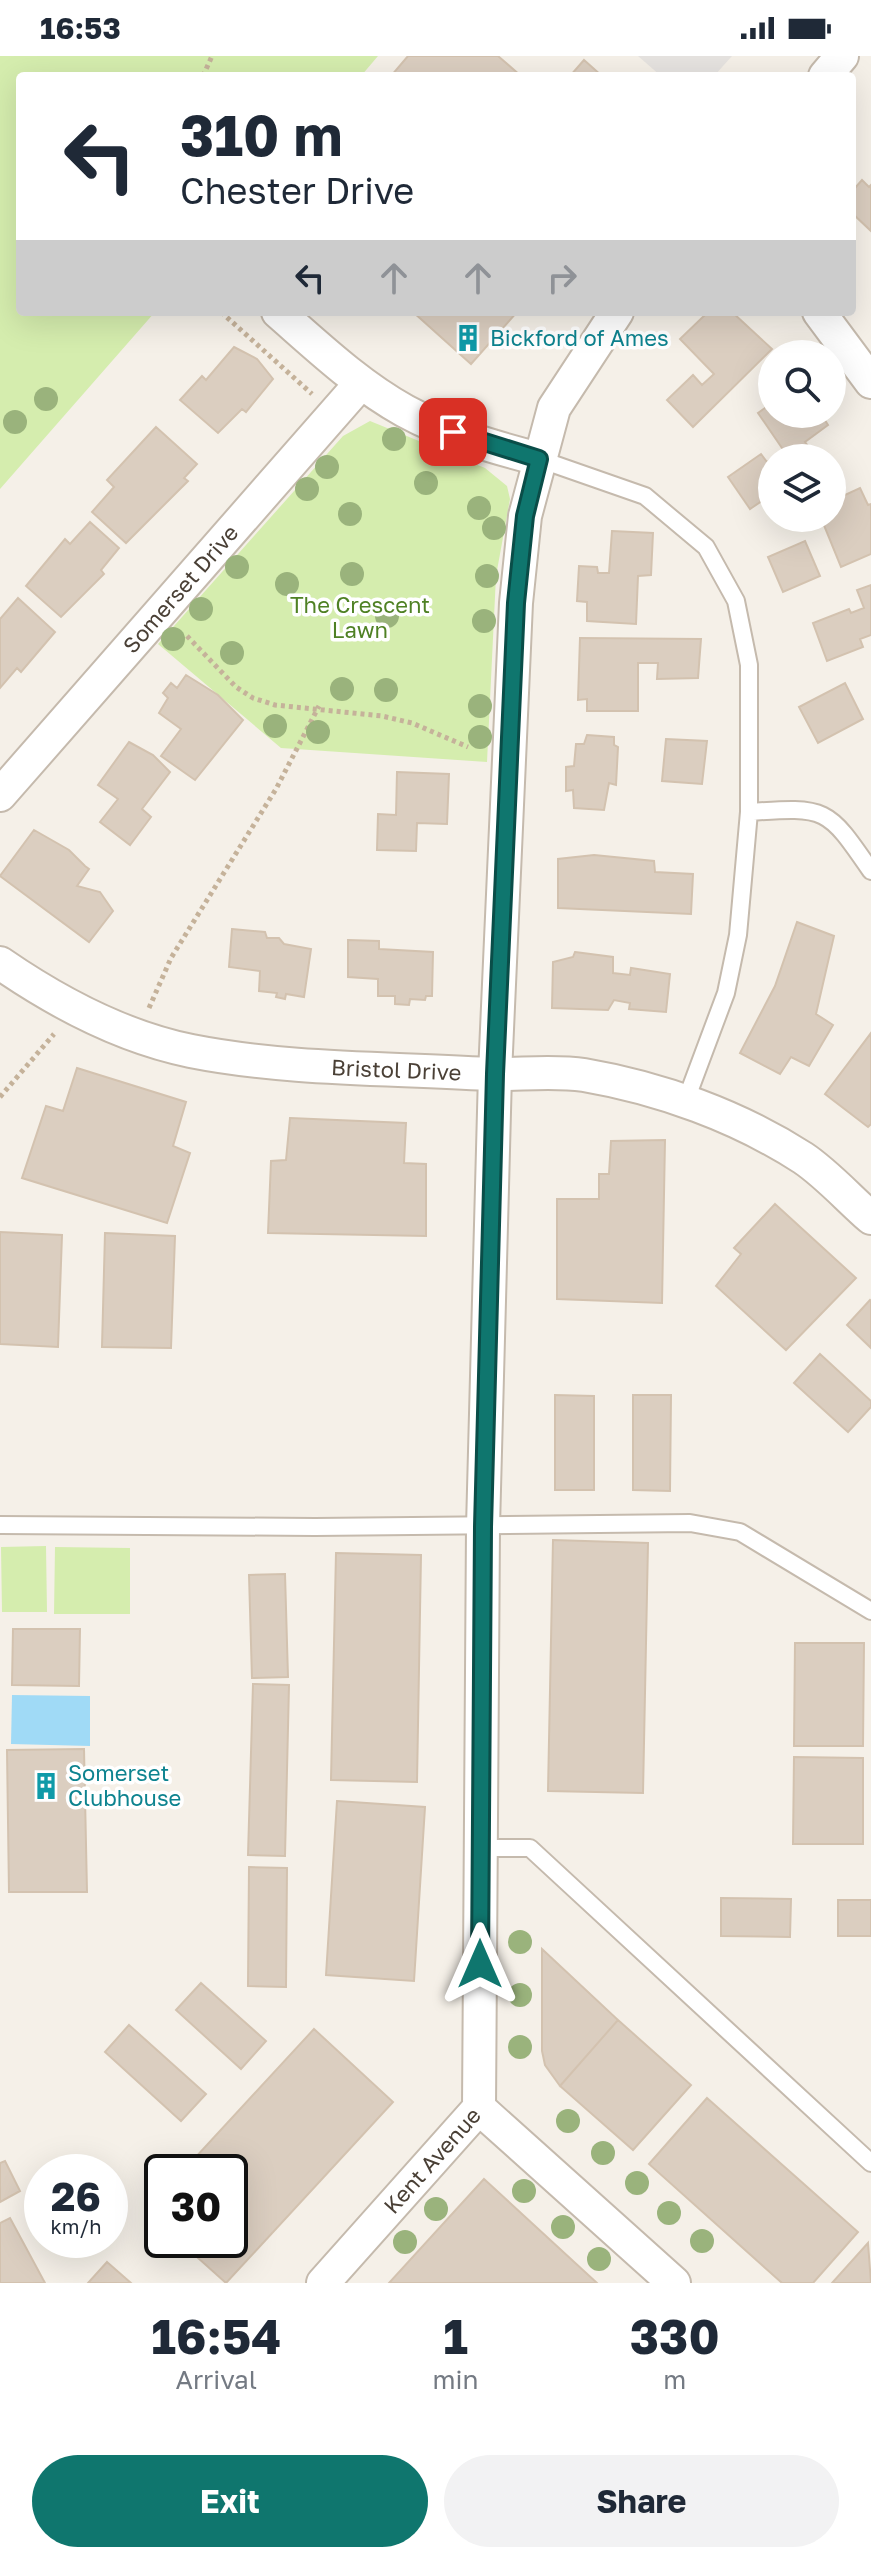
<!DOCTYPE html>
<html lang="en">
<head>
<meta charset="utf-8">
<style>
	:root { --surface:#fff; --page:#f2f2f3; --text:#1f2937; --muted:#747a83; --accent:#0f766e }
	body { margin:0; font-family:"Golos Text",sans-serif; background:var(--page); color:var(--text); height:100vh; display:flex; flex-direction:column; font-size:30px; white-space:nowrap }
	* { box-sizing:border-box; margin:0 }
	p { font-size:26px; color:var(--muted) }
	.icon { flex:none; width:44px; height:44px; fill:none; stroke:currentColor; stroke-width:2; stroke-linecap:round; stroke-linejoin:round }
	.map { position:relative; height:2227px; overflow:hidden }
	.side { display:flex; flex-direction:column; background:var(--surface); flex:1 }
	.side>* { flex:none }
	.guide { position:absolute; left:16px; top:16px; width:840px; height:244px; border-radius:8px; box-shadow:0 8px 32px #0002; background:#fff; color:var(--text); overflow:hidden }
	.fabs { position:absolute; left:758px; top:284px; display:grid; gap:16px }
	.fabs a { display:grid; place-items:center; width:88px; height:88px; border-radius:50%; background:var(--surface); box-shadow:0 8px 32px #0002; font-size:40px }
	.speed { position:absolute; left:24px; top:2098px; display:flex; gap:16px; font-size:40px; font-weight:700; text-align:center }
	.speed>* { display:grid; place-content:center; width:104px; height:104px; border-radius:50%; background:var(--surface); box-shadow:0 8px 32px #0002; line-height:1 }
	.speed small { font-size:20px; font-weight:400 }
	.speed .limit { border:4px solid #111; border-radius:12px; background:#fff; color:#111 }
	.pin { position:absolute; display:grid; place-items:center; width:68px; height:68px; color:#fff; margin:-34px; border-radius:16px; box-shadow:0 4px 12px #0006 }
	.me { position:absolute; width:88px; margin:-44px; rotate:0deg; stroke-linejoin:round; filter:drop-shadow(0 0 6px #0008) }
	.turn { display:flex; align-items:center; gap:28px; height:168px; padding:0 32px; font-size:36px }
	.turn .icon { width:104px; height:104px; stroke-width:2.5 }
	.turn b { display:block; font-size:56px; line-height:68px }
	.lanes { display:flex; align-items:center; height:76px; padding:0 32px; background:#0003; justify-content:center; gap:40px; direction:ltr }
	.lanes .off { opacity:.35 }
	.eta { display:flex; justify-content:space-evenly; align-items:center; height:136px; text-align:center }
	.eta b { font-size:48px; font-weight:700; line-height:56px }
	.action { display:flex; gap:16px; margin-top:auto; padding:16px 32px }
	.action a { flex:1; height:92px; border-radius:48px; background:var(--accent); color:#fff; font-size:32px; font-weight:700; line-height:92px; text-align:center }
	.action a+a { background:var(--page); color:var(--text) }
	.status { display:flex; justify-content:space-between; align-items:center; height:56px; padding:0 40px; background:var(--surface); direction:ltr }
	.status svg { height:22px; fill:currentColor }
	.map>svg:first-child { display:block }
	.green { fill:#d5edae }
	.parking { fill:#e6e3e0 }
	.water { fill:#a0daf6 }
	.building { fill:#dbcec0; stroke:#d3c2af; stroke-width:2 }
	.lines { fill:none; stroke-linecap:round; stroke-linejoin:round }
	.service-casing { stroke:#c5baad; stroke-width:20 }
	.minor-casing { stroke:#c5baad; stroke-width:36 }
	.path { stroke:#c5b29a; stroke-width:5; stroke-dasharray:4 4; stroke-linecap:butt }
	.service { stroke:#fff; stroke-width:16 }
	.minor { stroke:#fff; stroke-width:32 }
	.tree { fill:#9ab37c }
	.route-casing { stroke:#0a4d48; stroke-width:20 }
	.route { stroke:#0f766e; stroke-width:14 }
	.labels { text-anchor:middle; stroke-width:7; stroke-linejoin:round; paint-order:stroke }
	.culture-label { font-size:22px; fill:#0d838f; stroke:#fff; text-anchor:start }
	.street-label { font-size:22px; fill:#4a4036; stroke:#fff }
	.park-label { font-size:22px; fill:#4f8124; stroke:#fff }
</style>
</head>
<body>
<div class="status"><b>16:53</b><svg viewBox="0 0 49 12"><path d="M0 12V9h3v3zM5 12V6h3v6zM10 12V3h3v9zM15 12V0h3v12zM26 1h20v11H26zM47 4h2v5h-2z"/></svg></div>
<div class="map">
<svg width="871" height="2227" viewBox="0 0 871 2227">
	<rect width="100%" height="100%" fill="#f5f0e8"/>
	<!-- green -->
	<path class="green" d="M0,0H378L361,20H20V256H155L0,433Z
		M370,365L485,412L507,430L510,443L496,520L487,706L281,692L158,588L343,380Z
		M46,1490L47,1556H2L1,1491Z
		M55,1491L130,1492V1558H54Z"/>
	<!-- parking -->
	<path class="parking" d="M638,0H732L714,20H661Z"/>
	<!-- water -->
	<path class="water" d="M12,1639L90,1640V1690L11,1688Z"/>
	<!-- building -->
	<path class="building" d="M408,0H498L521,20H391Z
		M584,4L602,20H570Z
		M852,124L855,132L862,124L869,131L871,129V175L852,157Z
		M413,256H517L471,308Z
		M708,256H732L772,293L693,371L667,344L693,319L702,329L714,318L680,283Z
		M234,291L257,303L273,323L246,356L242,353L218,377L180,344L202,320L206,324Z
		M772,347V358H821L828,369L805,386L811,394L799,402H774L784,395L758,357Z
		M156,371L197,408L184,422L188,425L126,487L92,456L114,431L107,424Z
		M761,398L767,406L772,403V438L750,453L728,421Z
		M860,432L868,449L871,448V498L841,511L821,462H832V445Z
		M90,466L119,492L101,514L104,518L61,561L26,530L65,483L70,488Z
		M612,475L653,477L651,519L638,520L636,568L587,565V546L577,545L579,510L597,511L598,517H609Z
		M805,485L820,520L783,536L768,501Z
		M871,529V579L860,583L863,591L827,605L813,567L849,553L851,557L864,552L857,534Z
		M18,542L55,576L21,616L17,612L0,632V563Z
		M580,582L701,583L698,622L657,623L658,607H638V655H587V643L578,644Z
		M186,619L218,639L243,664L195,724L161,700L181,673L159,657L168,642L163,637L171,627L177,632Z
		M845,627L863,663L818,687L799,651Z
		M587,679L614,681V689L618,691L616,729L609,727L604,754L574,752L573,734L566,735V711L574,710L576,688H584Z
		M666,683L707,685L702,728L662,725Z
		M129,686L153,699L170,716L142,753L151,761L130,789L100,766L118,743L98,729Z
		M397,716L449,718L447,768L417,767L416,795L377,794L378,758L396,759Z
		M34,774L69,794L85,810L89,813L77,830L100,836L113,855L89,886L0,820Z
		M594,799L654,805L655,816L693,818L691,858L558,852V803Z
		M797,866L834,880L816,958L833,969L809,1010L791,1001L780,1018L740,997L775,930Z
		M232,873L265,876L267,882H279L284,888L311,893L304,941L286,938L285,943L276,941L277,937L259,935L260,915L229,911Z
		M348,884L379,885V893L433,896L432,940H426L425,944L410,943L409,949L395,948V940H378V923L348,921Z
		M575,896L613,901V917L630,919L631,912L670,918L666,956L629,953L630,947L614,944L608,954L552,952L553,906L573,901Z
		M871,977V1068L868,1071L825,1038Z
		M77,1012L186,1046L173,1090L190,1097L167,1167L22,1122L46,1050L63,1055Z
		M290,1062L406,1067L404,1107L426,1108V1180L268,1177L271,1105L286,1104Z
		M665,1084L662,1247L557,1243V1143H599V1118H609L611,1085Z
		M775,1148L856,1222L786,1294L716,1230L741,1198L734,1192Z
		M0,1176L62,1179L58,1291L0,1288Z
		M105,1177L175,1180L171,1292L102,1291Z
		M870,1244L871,1245V1292L847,1269Z
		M820,1298L871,1345V1351L848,1376L794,1327Z
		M555,1339L594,1340V1434H555Z
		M633,1339H671L670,1435L633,1434Z
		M553,1484L648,1487L643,1737L548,1735Z
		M336,1497L421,1499L417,1726L331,1724Z
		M285,1518L288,1621L252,1622L249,1519Z
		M13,1573H80L79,1630L12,1629Z
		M795,1587H864L863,1690H794Z
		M253,1628L289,1629L285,1800L248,1799Z
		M84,1693L87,1836H9L7,1694Z
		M794,1701L863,1702V1788H793Z
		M337,1745L425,1751L414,1925L326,1919Z
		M249,1811L287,1812L286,1931L248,1930Z
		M721,1842L791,1843L790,1881L721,1880Z
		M838,1844H871V1880H838Z
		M542,1893L618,1964L560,2030L545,2009L542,1995Z
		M201,1927L266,1985L241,2013L176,1954Z
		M618,1964L691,2029L633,2094L560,2030Z
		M129,1969L206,2038L181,2065L105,1996Z
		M314,1973L393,2046L226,2227L178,2184H230V2116H182Z
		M707,2042L858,2176L813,2227H782L649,2108Z
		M5,2105L20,2135L0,2146V2107Z
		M484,2123L597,2227H389Z
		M162,2138V2169L146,2155Z
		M10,2162L45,2227H0V2167Z
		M868,2187L871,2227H832Z
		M107,2206L131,2227H88Z"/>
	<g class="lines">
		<!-- service casing -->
		<g class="service-casing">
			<path id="service" d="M539,403L645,440L706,491L736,545L749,609V756L738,879L726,937L686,1044
				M749,756C827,751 827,751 871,815
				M0,1469L315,1471L690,1467L740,1476L871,1555
				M481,1792H530L871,2107"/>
		</g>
		<!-- minor casing -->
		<g class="minor-casing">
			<g id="minor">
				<path d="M825,20L842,0"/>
				<path d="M278,256C318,291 358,329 405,355C447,378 493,391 539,403"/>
				<path d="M819,256L871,326"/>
				<path id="s1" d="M0,739L361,327"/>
				<path id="s2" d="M0,907C58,947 122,981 191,995C287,1014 389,1012 487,1018C518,1019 552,1014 584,1019C660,1032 738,1060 803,1102C827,1118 849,1143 871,1162"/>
				<path d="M479,2052L674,2227"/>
				<path id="s3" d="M323,2227L479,2052L483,1471L495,1018L516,547L525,460L554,352L617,256"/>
			</g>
		</g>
		<!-- path -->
		<path class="path" d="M203,20L212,0
			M221,256L312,338
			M187,580L236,631L253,642L275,649L382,660L412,667L468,691
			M149,952L171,902L276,733L319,650
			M0,1041L54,978"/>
		<!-- service -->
		<use href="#service" class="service"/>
		<!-- minor -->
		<use href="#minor" class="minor"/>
	</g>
	<!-- trees -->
	<g class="tree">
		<circle cx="46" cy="343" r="12"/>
		<circle cx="15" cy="366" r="12"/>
		<circle cx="394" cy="383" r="12"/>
		<circle cx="327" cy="411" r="12"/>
		<circle cx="426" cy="427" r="12"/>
		<circle cx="307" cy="433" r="12"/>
		<circle cx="479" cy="452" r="12"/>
		<circle cx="350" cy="458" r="12"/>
		<circle cx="494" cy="472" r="12"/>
		<circle cx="237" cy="511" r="12"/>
		<circle cx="352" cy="518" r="12"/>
		<circle cx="487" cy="520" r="12"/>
		<circle cx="287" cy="528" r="12"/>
		<circle cx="201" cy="553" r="12"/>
		<circle cx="387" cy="560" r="12"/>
		<circle cx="484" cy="565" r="12"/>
		<circle cx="173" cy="583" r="12"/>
		<circle cx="232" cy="597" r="12"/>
		<circle cx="342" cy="633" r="12"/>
		<circle cx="386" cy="634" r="12"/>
		<circle cx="480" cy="650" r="12"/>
		<circle cx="275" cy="670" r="12"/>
		<circle cx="318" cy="676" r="12"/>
		<circle cx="480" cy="681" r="12"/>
		<circle cx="520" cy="1886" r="12"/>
		<circle cx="520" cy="1939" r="12"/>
		<circle cx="520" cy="1991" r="12"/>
		<circle cx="568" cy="2065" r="12"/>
		<circle cx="603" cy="2097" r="12"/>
		<circle cx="637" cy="2127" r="12"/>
		<circle cx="524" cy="2135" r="12"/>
		<circle cx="436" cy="2153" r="12"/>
		<circle cx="669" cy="2157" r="12"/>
		<circle cx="563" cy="2171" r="12"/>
		<circle cx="702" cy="2185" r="12"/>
		<circle cx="405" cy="2186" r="12"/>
		<circle cx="599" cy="2203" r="12"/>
	</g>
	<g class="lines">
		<!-- route casing -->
		<g class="route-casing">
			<path id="route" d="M453,376L539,403L525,460L516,547L495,1018L483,1471L480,1908"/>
		</g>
		<!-- route -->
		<use href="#route" class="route"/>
	</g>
	<!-- icons -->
	<defs>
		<g id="building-bare" transform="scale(2.16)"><path d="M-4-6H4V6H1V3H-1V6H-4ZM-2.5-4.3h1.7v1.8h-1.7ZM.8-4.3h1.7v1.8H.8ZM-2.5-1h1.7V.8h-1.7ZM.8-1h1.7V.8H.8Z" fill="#0f9aa8" stroke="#fff" stroke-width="2.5" paint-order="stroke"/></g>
	</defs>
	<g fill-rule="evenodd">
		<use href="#building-bare" x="468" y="282"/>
		<use href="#building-bare" x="46" y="1730"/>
	</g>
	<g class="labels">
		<!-- culture labels -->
		<g class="culture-label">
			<text x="490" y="290">Bickford of Ames</text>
			<text x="68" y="1725">Somerset<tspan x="68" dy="25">Clubhouse</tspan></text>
		</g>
		<!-- street labels -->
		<g class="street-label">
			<text dy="8" stroke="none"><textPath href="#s1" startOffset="274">Somerset Drive</textPath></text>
			<text dy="8" stroke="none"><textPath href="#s2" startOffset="418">Bristol Drive</textPath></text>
			<text dy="8" stroke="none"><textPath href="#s3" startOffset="164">Kent Avenue</textPath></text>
		</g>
		<!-- park labels -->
		<g class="park-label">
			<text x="360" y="557">The Crescent<tspan x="360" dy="25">Lawn</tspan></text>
		</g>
	</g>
</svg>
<div class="fabs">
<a><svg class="icon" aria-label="search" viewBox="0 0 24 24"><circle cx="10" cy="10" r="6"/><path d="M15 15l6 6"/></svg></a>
<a><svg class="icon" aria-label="layers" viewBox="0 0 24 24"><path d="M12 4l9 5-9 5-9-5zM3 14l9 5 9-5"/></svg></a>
</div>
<div class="speed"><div>26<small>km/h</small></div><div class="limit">30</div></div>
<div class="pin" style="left:453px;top:376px;background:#d93025"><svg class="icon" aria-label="arrive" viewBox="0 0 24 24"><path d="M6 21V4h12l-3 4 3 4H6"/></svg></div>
<svg class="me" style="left:480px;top:1908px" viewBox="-20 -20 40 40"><path d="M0-17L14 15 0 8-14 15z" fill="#0f766e" stroke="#fff" stroke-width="4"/></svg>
<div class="guide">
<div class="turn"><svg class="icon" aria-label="left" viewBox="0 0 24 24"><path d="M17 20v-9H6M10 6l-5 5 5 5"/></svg><div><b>310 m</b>Chester Drive</div></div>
<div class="lanes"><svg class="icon" aria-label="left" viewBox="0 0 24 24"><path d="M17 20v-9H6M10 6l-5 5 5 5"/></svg><svg class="icon off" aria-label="ahead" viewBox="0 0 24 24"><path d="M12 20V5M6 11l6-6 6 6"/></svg><svg class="icon off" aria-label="ahead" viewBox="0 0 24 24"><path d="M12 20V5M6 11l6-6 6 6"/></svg><svg class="icon off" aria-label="right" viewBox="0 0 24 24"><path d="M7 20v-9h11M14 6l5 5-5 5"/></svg></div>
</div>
</div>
<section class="side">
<div class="eta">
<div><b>16:54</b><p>Arrival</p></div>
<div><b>1</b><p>min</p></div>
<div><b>330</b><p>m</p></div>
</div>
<div class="action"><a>Exit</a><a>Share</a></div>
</section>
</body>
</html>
